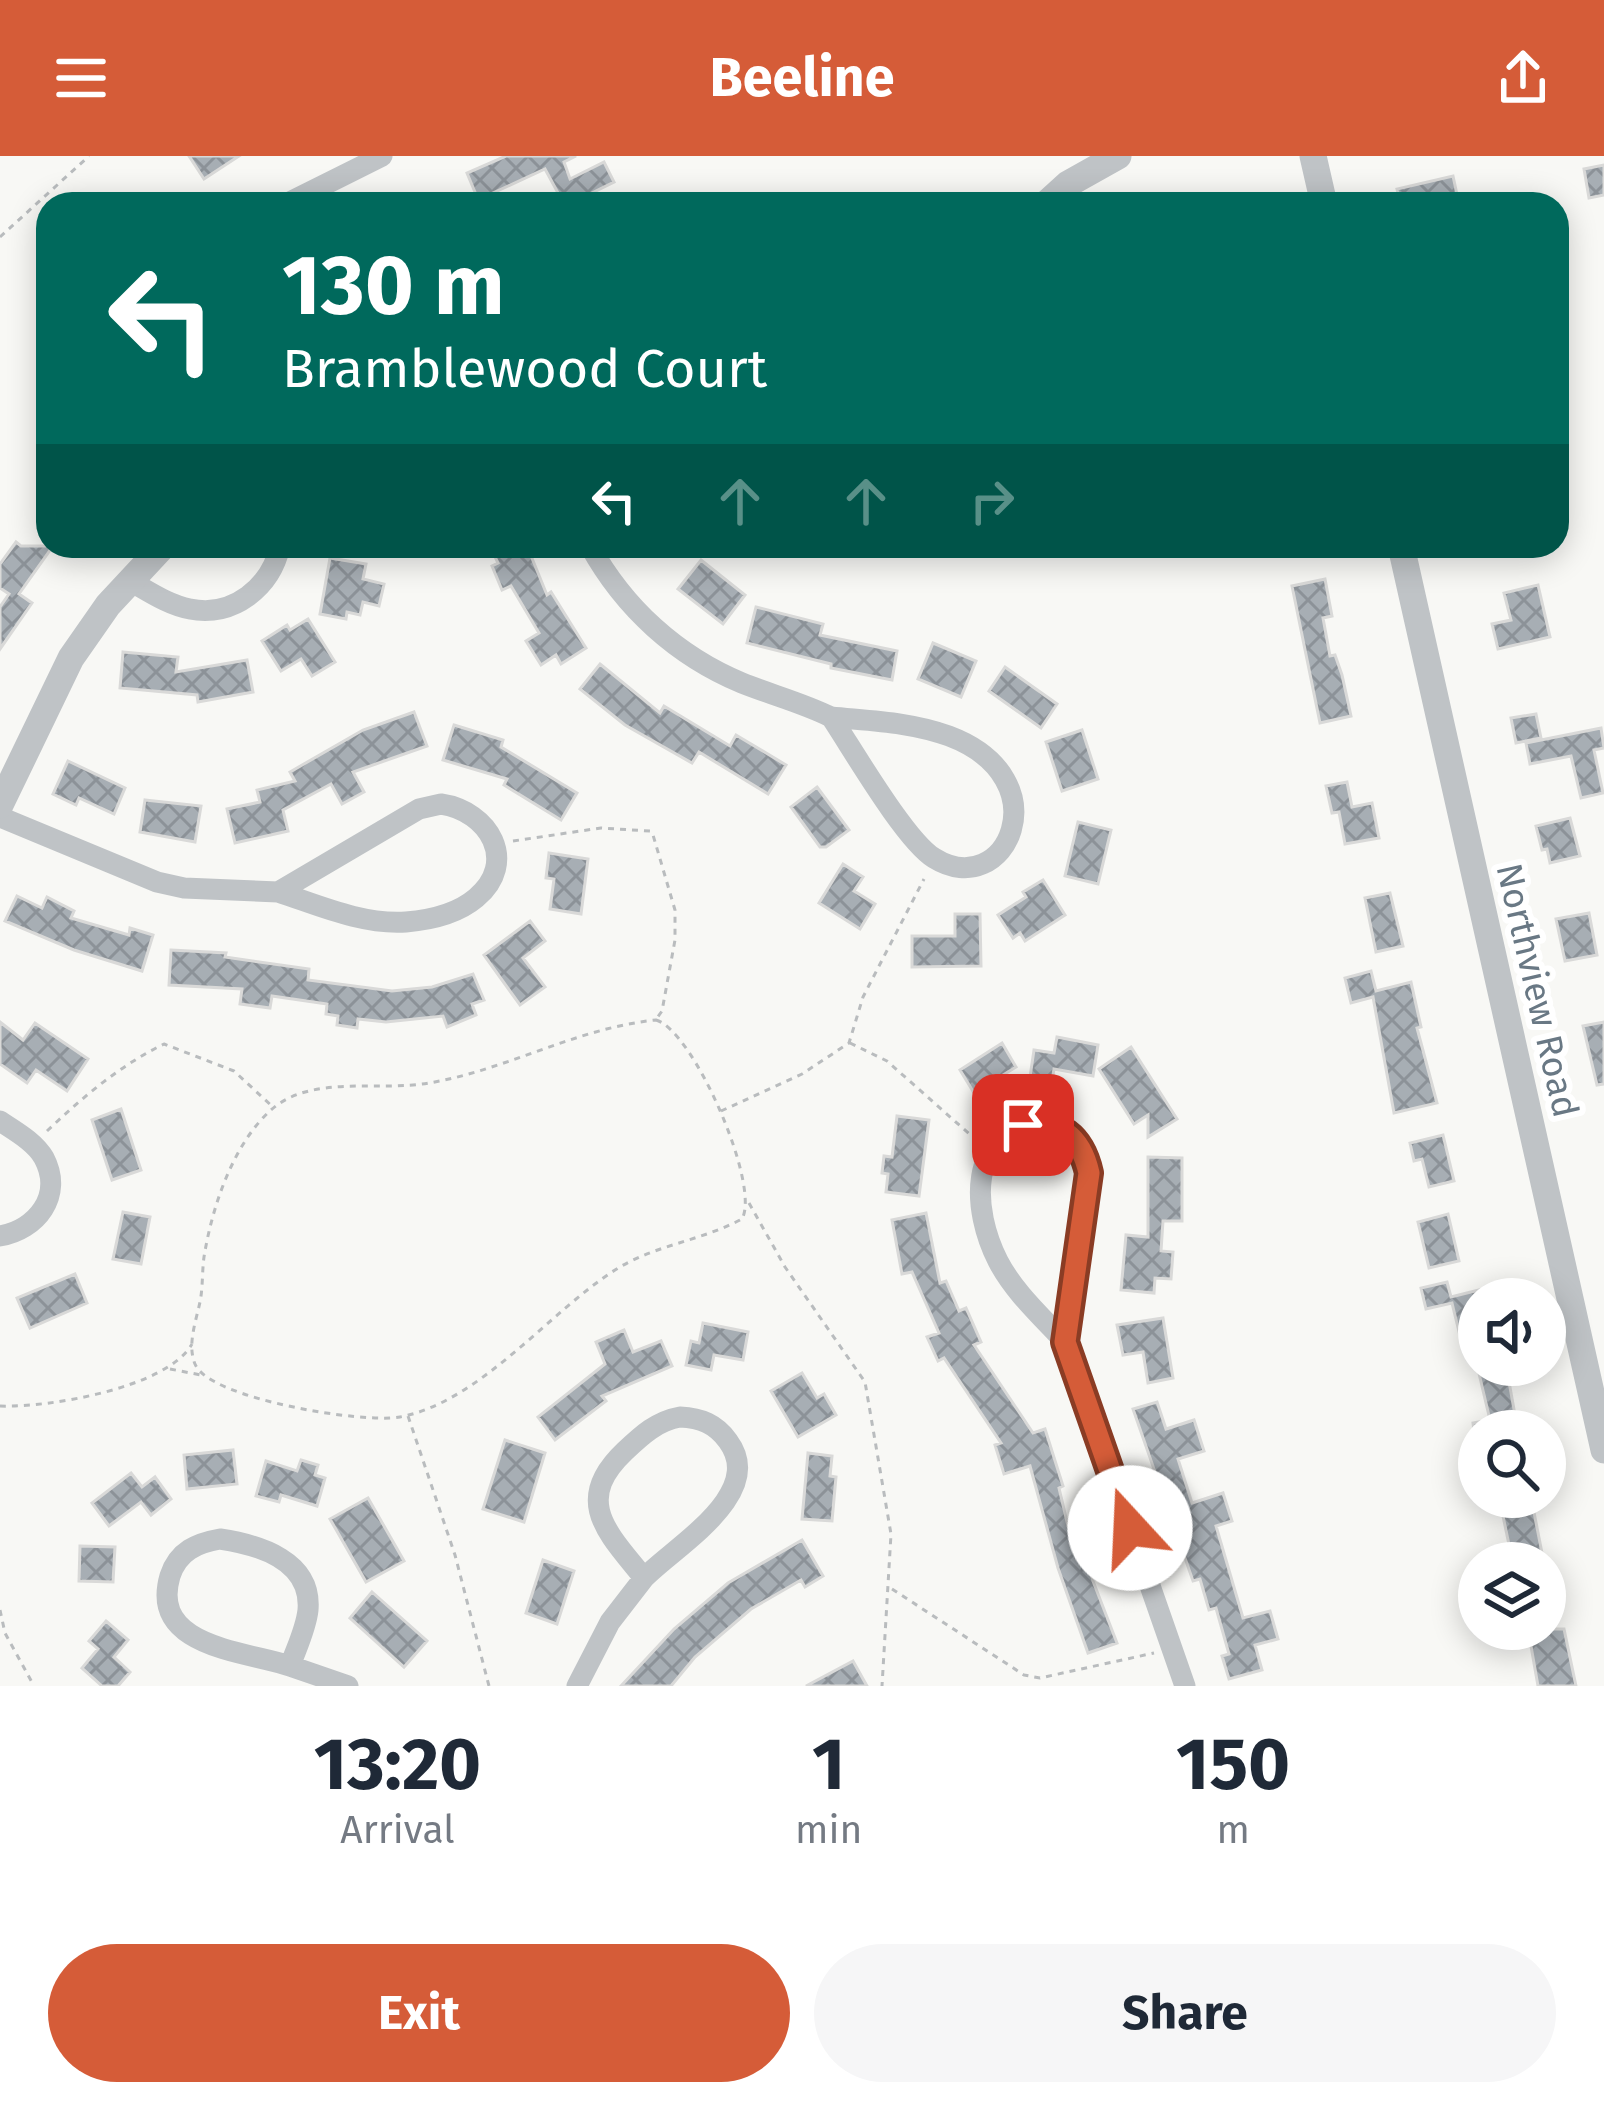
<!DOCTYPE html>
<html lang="en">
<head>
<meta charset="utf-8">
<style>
	:root { --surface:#fff; --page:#f6f6f7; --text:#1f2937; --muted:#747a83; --accent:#d55c38 }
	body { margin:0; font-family:"Fira Sans",sans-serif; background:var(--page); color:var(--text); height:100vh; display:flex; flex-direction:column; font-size:45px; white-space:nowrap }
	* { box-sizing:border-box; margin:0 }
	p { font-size:39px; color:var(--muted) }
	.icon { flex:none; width:66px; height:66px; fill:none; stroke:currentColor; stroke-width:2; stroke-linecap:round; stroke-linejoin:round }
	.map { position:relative; height:1530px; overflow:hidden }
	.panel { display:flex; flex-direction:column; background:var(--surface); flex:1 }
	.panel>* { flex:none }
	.top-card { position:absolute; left:36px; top:36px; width:1533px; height:366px; border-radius:36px; box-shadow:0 6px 30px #0003; background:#00695c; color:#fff; overflow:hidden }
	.buttons { position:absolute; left:1458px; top:1122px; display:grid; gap:24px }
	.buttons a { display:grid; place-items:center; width:108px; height:108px; border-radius:50%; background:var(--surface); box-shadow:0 6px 30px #0003; font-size:60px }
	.pin { position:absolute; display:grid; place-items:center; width:102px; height:102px; color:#fff; margin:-51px; border-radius:24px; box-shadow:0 6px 18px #0006 }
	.me { position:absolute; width:132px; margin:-66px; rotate:340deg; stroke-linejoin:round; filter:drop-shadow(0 0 9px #0008) }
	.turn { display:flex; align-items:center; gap:42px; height:252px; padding:0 48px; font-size:54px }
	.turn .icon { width:156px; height:156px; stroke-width:2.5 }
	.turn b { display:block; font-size:84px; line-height:102px }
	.lanes { display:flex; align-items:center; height:114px; padding:0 48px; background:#0003; justify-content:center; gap:60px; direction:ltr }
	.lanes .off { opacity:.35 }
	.eta { display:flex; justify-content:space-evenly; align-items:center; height:204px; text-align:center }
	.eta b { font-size:72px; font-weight:700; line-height:84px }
	.action { display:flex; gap:24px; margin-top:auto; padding:24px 48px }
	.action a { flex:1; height:138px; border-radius:72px; background:var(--accent); color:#fff; font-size:48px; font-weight:700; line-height:138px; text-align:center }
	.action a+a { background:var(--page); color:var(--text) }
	header { display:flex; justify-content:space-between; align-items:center; height:156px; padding:0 48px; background:var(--accent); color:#fff; font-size:54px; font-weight:700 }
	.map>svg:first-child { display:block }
	.building { fill:url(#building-cross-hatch); stroke:#d9d9d8; stroke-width:3 }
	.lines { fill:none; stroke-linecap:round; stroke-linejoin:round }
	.path { stroke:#b9bcbe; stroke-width:3; stroke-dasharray:6 6; stroke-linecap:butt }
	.minor { stroke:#bfc3c6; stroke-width:21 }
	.tertiary { stroke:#bfc3c6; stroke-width:27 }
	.route-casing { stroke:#8a3c24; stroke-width:30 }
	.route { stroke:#d55c38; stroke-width:21 }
	.labels { text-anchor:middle; stroke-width:12; stroke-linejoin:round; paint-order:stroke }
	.street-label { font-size:36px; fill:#697884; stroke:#fff }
</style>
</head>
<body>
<header><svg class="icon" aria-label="menu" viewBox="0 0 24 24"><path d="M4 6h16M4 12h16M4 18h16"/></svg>Beeline<svg class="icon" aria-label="share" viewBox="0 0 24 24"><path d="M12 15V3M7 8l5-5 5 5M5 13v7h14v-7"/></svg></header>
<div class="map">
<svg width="1604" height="1530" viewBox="0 0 1604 1530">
	<defs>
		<pattern id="building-cross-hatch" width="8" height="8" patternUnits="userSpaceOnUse" patternTransform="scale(3)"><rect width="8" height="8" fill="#a7aeb4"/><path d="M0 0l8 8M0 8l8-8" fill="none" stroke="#8c9298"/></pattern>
	</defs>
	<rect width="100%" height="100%" fill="#f8f8f5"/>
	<!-- building -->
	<path class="building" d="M189,0H239L204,23Z
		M506,0H576L564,6L570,23L604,6L614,26L592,37L594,42L583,48H564L545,13L493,37L498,48H480L467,17Z
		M1604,9V39L1589,42L1584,13Z
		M1453,20L1459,48H1401L1397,33Z
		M16,386L21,390H53L19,438L32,447L0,493V451L9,438L0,432V408Z
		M490,390H527L547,439L551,436L586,492L561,508L556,499L541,509L526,485L539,477L511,430L502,434L492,410L498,407Z
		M330,402L366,408L363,423L384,428L379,450L363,446L360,459L347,456L346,463L320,458Z
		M701,404L745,439L723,468L678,433Z
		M1325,423L1332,460L1323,462L1330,500L1335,499L1342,519L1351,560L1320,567L1292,430Z
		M1538,429L1550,481L1498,493L1492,468L1511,464L1504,437Z
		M756,451L823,468L820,479L897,495L892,524L831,512V508L747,487Z
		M308,463L335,506L312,520L301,503L281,515L262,485L287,469L290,474Z
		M933,487L976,505L961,541L918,523Z
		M123,496L178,501L176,516L247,504L253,536L198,546L197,539L120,532Z
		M600,508L660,557L664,550L730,590L736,579L786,609L768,638L699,596L692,607L625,569L580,533Z
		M1005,511L1057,548L1041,572L989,535Z
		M414,556L427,590L353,616L364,636L342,648L331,628L283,654L288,675L235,687L227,653L260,646L257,634L295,625L290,616L363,574Z
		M1536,558L1541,582L1516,587L1511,562Z
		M454,569L503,584L501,591L577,637L561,664L504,629L507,623L443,604Z
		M1601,572L1604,592L1594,594L1603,637L1581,642L1571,600L1530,608L1526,587Z
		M1082,574L1098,623L1062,635L1046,586Z
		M68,605L125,632L114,658L79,642L76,649L53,638Z
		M1347,626L1352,651L1372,647L1379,682L1345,688L1339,656L1332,657L1326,630Z
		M817,631L849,674L826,691H820L791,651Z
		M145,644L201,650L195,686L140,676Z
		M1570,662L1580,700L1550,707L1547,693L1542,694L1536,670Z
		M1078,666L1111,674L1098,728L1065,720Z
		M549,697L588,703L581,758L550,753L554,723L546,722Z
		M843,708L863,721L854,735L875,748L860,773L819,747Z
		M1043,724L1065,759L1025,785L1020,777L1013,782L998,759L1026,741L1023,736Z
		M1390,737L1403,790L1376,796L1365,742Z
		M17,740L42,752L47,741L74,755L71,762L129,779L130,772L153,779L142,815L74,794L5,765Z
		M1589,757L1597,799L1565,805L1556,763Z
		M955,758H980L981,810L912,811V780H955Z
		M530,765L545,785L523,802L545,831L520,849L484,799Z
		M171,794L226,797L225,801L309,813L308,824L392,835L432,831L473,818L484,844L472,848L476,859L447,871L443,860L386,866L358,863L357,872L337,869L338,860L326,858L327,848L272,840L270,852L240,848L242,833L169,829Z
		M1371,815L1376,835L1411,826L1421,871L1417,872L1437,947L1394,957L1373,841L1351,847L1345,822Z
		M0,866L23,884L35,867L88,903L67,935L36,914L27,927L0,908Z
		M1604,866V928L1597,929L1583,870Z
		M1057,881L1098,889L1093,920L1054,913L1052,925L1030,921L1034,894L1054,897Z
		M1002,887L1016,911L974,937L960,914Z
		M1131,891L1177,963L1148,981V959L1134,968L1099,913Z
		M121,953L141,1014L112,1024L92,964Z
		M897,960L929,964L919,1040L886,1036L888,1018L882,1017L884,1000L892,1001Z
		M1443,979L1454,1025L1429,1031L1422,1003L1414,1005L1410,987Z
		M1148,1001L1182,1002V1065H1163L1161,1095L1173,1096L1171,1123L1155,1122L1154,1137L1121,1134L1126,1079L1148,1081Z
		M123,1056L150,1061L141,1108L113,1103Z
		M926,1057L940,1127L946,1125L959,1155L966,1152L981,1186L974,1189L1033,1277L1045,1273L1063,1330L1059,1332L1068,1370L1079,1367L1093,1425L1117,1487L1088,1497L1058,1412L1030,1310L1004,1318L995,1289L1001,1287L944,1202L938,1205L927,1181L939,1177L912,1116L902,1118L892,1064Z
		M1448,1058L1459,1105L1429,1112L1418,1066Z
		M75,1118L87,1147L30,1172L17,1142Z
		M1447,1126L1451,1141L1479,1134V1179L1461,1184L1452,1147L1426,1153L1421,1132Z
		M1163,1162L1173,1222L1148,1227L1143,1196L1123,1199L1117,1169Z
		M703,1167L748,1176L743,1204L714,1199L711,1214L686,1209L691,1185L699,1187Z
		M624,1174L633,1196L661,1185L672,1210L602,1240L606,1245L555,1284L538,1261L605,1208L596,1186Z
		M1477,1209H1506L1515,1259L1520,1258L1523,1275H1474L1473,1267L1490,1264Z
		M802,1217L817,1242L824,1238L836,1259L798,1281L771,1235Z
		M1157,1246L1166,1273L1194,1264L1204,1295L1178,1303L1192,1347L1223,1337L1232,1365L1216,1370L1243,1462L1270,1455L1278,1483L1255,1489L1262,1514L1229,1523L1222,1500L1229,1498L1216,1452L1209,1454L1200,1423L1193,1425L1133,1253Z
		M505,1284L545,1297L524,1366L483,1353Z
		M233,1294L237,1328L187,1333L184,1299Z
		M808,1297L832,1300L830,1320L836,1321L832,1365L802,1363Z
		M301,1304L318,1309L315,1319L325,1322L317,1350L281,1339L279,1346L256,1340L266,1305L297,1315Z
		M131,1317L142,1331L155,1321L171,1343L151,1359L141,1346L109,1370L92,1347Z
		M1499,1341H1531L1542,1397L1512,1403Z
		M368,1342L404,1405L366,1426L330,1363Z
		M802,1384L823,1420L805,1431L801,1424L751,1453L695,1501L671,1530H621L674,1473L728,1427Z
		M80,1390L115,1391L113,1426L79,1425Z
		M543,1404L574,1415L557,1468L526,1457Z
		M372,1436L427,1485L404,1511L350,1462Z
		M106,1465L128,1484L114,1501L130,1516L118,1530H102L82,1512L98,1493L89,1485Z
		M1528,1473H1564L1576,1530H1538Z
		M853,1505L867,1530H806Z"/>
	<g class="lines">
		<!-- path -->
		<path class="path" d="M0,81L89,0
			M513,685L601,672L650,675L653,679L675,754V784L662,855L657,862
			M656,864C693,874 761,1029 742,1063C701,1085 654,1089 615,1114C549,1156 480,1246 400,1261C365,1268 209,1243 195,1208C187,1189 196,1165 200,1146C203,1131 202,1115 204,1101C212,1051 233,988 271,954C311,918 379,936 429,927C507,914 576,872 656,864Z
			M850,887L887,905L975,983
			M721,955L802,918L849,887L863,841L924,723
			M47,975C83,941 119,910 164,888L234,915L274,952
			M749,1047L785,1111L865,1226L891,1378L882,1530
			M170,1213L201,1219
			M0,1250C47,1252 167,1232 192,1188
			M408,1260L455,1399L489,1530
			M892,1433L1024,1519L1040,1522L1154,1497
			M0,1454L5,1477L34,1530"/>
		<!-- minor -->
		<path class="minor" d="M286,48L382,0
			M590,390C624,452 677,500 742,527C772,539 803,547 831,561
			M130,425C148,435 168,449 190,453C233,462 271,431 280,390
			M831,561C871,565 911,566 949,580C1063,623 1006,747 934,702C905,684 853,594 831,561Z
			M441,648C489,655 519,706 476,742C457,758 430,764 406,766C362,769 318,749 278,736L419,653Z
			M0,661L157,726L184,732L278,736
			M0,965C15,975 35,986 44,1002C64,1040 36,1074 0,1080
			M1038,967C1069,970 1083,988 1089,1017L1065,1186C1042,1161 1014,1136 998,1105C972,1054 967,977 1038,967Z
			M1065,1186L1185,1530
			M680,1261C701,1262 716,1268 728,1285C767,1338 675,1390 644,1422C608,1377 572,1345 625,1295C642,1279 657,1265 680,1261Z
			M220,1383C260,1389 312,1405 308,1454C306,1473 296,1493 290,1510C246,1495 149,1492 170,1420C178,1395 197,1387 220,1383Z
			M290,1510L348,1530
			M577,1530L610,1466L644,1422"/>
		<!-- tertiary -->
		<path class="tertiary" d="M1313,0L1324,48
			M1046,48L1068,28L1118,0
			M1401,390L1604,1294
			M0,649L71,502L108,449L163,390"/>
	</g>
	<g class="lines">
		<!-- route casing -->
		<g class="route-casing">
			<path id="route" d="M1023,969C1060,964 1081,981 1089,1017L1065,1186L1130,1372"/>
		</g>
		<!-- route -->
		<use href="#route" class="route"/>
	</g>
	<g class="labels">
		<!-- street labels -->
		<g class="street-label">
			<text transform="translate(1538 834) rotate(77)" y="13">Northview Road</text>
		</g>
	</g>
</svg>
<div class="buttons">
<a><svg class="icon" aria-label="sound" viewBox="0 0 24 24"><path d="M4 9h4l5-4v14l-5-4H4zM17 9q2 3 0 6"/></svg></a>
<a><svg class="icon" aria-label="search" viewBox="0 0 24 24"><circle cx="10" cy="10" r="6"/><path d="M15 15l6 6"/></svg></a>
<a><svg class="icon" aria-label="layers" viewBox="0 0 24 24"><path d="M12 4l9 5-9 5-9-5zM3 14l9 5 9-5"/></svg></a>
</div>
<div class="pin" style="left:1023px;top:969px;background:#d93025"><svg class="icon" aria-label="arrive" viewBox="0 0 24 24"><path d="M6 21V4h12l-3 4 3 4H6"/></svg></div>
<svg class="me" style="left:1130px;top:1372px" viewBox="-20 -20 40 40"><circle r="19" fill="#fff"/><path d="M0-13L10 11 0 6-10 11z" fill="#d55c38"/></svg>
<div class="top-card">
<div class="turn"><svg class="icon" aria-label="left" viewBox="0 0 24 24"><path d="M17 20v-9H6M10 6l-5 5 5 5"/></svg><div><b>130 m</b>Bramblewood Court</div></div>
<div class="lanes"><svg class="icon" aria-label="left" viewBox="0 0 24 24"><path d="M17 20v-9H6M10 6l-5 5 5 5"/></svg><svg class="icon off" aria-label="ahead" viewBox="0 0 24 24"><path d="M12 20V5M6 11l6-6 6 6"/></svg><svg class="icon off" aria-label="ahead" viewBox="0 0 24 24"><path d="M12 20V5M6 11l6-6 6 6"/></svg><svg class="icon off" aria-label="right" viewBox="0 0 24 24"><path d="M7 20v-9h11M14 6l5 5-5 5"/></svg></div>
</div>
</div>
<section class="panel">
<div class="eta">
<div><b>13:20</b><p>Arrival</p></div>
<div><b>1</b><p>min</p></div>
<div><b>150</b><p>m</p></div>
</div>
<div class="action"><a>Exit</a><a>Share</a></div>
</section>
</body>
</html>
